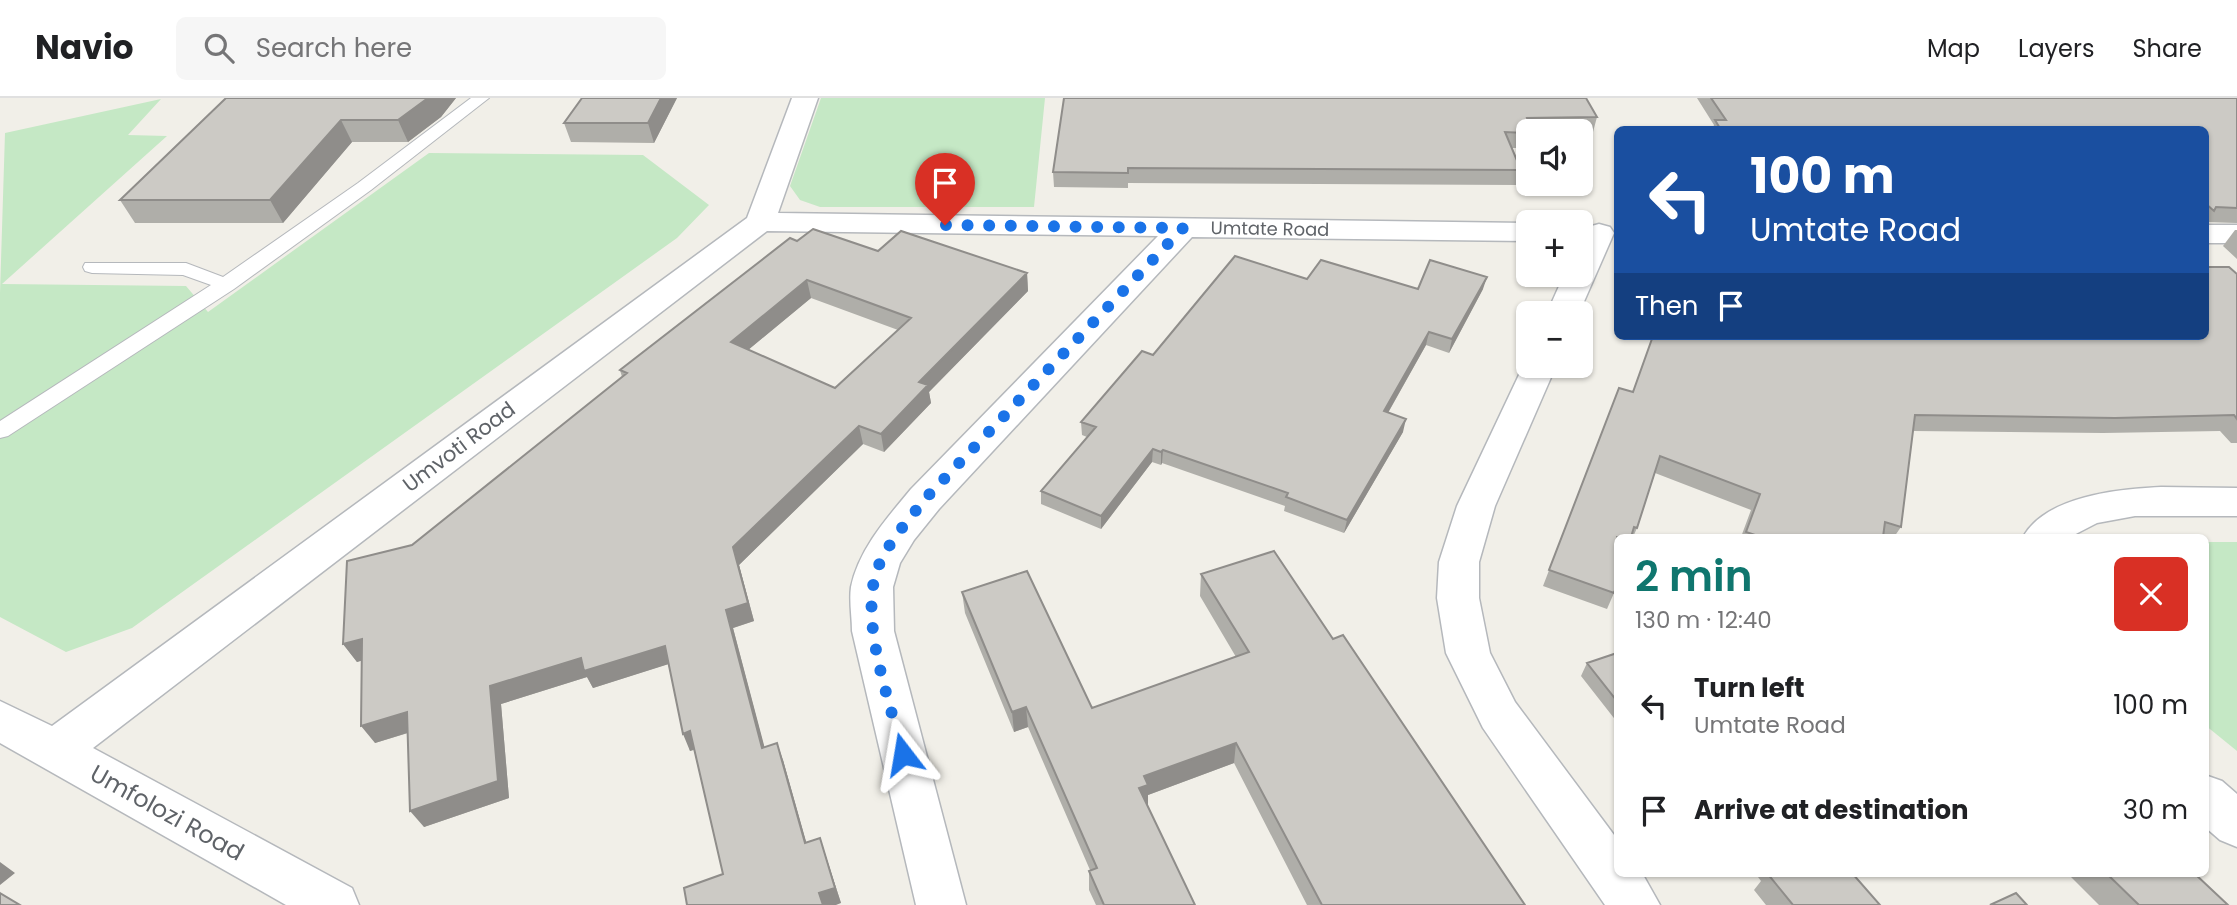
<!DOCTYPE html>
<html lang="en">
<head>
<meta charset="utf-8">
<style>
	:root { --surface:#fff; --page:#f6f6f6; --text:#202124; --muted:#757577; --line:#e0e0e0; --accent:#0f766e }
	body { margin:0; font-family:Poppins,sans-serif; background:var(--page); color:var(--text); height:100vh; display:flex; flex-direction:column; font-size:26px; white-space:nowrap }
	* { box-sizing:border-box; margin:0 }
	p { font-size:23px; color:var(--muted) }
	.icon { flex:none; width:38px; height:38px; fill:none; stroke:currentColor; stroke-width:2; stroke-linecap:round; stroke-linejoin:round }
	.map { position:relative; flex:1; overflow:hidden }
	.sheet { position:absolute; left:1614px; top:436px; width:595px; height:343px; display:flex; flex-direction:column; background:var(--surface); border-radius:10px; box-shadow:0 2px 5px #0004 }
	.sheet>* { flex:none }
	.guide { position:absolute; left:1614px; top:28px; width:595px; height:214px; border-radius:10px; box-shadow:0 2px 5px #0004; background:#1a4fa0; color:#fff; overflow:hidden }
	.controls { position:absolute; left:1516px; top:21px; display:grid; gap:14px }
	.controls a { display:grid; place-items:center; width:77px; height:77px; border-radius:10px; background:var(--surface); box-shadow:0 2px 5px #0004; font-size:35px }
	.pin { position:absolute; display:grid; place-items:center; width:60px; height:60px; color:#fff; margin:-72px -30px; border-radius:50% 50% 50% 0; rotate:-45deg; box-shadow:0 0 7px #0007 }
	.pin .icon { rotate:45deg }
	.me { position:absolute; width:77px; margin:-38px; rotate:346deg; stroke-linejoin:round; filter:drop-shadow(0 0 5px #0008) }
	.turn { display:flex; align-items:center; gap:24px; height:147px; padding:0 21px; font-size:32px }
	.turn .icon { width:91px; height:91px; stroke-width:2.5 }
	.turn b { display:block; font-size:49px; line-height:60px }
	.then { display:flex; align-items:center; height:66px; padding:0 21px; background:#0003; gap:14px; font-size:26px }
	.round { display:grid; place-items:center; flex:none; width:74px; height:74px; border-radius:10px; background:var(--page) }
	.overview { display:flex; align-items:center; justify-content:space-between; height:119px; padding:0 21px }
	h1 { font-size:42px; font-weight:600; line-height:52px; color:var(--accent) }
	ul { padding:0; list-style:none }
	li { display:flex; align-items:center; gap:21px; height:105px; padding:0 21px }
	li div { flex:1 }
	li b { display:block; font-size:26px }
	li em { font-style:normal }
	header { display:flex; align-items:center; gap:42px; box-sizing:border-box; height:98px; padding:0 35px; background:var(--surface); border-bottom:2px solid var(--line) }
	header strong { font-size:33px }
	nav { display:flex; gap:38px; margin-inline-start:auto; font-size:24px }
	.search { width:490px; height:63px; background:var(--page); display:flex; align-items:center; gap:18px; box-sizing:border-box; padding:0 24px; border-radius:10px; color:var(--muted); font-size:26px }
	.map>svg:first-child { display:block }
	.green { fill:#c5e8c5 }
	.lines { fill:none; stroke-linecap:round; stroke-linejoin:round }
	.service-casing { stroke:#b5b8bc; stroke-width:2 }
	.minor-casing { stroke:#b5b8bc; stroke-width:3 }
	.service { fill:#fff; fill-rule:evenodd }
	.minor { fill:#fff; fill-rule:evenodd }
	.wall { fill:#afaea9; fill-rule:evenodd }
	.shaded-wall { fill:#8f8d8a }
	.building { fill:#cccac5; stroke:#8f8d8a; stroke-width:2; fill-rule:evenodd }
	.route { stroke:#1a73e8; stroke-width:12; stroke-dasharray:0 21.6 }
	.labels { text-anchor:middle; stroke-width:5; stroke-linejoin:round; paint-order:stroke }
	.far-street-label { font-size:18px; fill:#5f6368; stroke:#fff }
	.street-label { font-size:21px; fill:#5f6368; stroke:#fff }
	.near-street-label { font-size:24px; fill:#5f6368; stroke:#fff }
</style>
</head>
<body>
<header>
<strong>Navio</strong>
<div class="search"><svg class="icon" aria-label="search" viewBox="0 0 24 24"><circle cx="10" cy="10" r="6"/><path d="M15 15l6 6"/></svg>Search here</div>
<nav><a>Map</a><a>Layers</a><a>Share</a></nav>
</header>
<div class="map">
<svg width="2237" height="807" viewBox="0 0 2237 807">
	<rect width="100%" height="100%" fill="#f1efe8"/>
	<!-- green -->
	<path class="green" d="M821,0H1045L1034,109H820L800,102L790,88Z
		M161,1L128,37L167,38L2,186L186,188L208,214L429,55L643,57L709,107L677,140L132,530L66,554L0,519V195L5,35Z
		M2205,444H2237V653L2205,627Z"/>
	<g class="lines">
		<!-- service casing -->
		<g class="service-casing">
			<path id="service" d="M471,0H489L371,92L234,191L8,338L0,340V323L211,187L183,177L92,175L85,173L83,169L85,165H186L223,179L358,85Z"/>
		</g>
		<!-- minor casing -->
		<g class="minor-casing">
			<path id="minor" d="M792,0H818L778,115L1528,125V143L1192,139L939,411L914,442L900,465L893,489L894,533L966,807H916L852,533C852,519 849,503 851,489C859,451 887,420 911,391L1158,138L767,133L93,650L352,790L359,807H286L0,645V603L52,628L747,120Z
				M1599,126L1610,129L1614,135L1579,215H1547L1564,177H1580V143L1588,129Z
				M2205,127H2237V145H2205Z
				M1527,260L1528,268H1556L1495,408L1479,464V500L1490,555L1515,604L1617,741V775H1642L1660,807H1605L1483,630L1446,555L1437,500L1439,464L1457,408Z
				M2161,389L2237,390V418H2135L2097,425L2070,439H2023C2046,398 2118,391 2161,389Z
				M2205,677L2222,683L2237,696V749L2220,742L2205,729Z"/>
		</g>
		<!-- service -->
		<use href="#service" class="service"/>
		<!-- minor -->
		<use href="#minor" class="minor"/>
	</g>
	<!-- wall -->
	<path class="wall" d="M226,0H456L441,19L408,44H352L283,125H135L120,102Z
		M677,0L654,45L571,44L564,25Z
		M1064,0L1597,19L1593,34L1528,33V50H1511L1521,72L1517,87L1128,85V90L1054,89L1053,74Z
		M1697,0H2237V125L2205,124V32H1712L1714,27Z
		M2235,132H2237V161L2223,148Z
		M797,143L878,153L1027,175L1028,193L929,294L931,305L884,354L863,346L739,467L754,523L733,530L764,649L783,662L806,744L820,740L841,805L723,776L694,652L690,653L668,566L593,590L587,579L501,606L509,700L424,729L408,635L375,645L362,562L357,564L343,546L412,447L622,279L620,272ZM811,200L898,232L835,290L748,252Z
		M2237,176V345H2231L2220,333L2103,335L1913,333L1901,429L1894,439H1741L1751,412L1655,375L1637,430L1633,439H1617L1614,495L1607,511L1543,488L1619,290L1633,294L1653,238H2205Z
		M1307,181L1418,191H1483L1449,255L1426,247L1388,315L1403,334L1344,435L1284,413L1285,408L1162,365L1161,367L1152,364L1101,431L1041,406V393L1087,339L1082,337L1081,324L1153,257Z
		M1201,476L1333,541L1525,807H1307L1234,665L1148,697L1147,707L1195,807H1096L1089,792V773L1090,772L1028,629L1014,634L965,515L962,494L1092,610L1236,559L1200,498Z
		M1617,555V624L1581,578L1587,565Z
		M1755,775H1852L1880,807H1766L1754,792L1761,783Z
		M2067,775H2194L2228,807H2099Z"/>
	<!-- shaded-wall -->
	<path class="shaded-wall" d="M428,0H456L441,19L408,44L398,22Z
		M661,0H677L654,45L648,25Z
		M341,22L352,44L283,125L270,102Z
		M1027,175L1028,193L929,294L931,305L884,354L881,336L919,284Z
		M1487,179L1483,191L1449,255L1452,241Z
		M807,182L811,200L736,262L731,244Z
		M1429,234L1426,247L1381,327L1384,313Z
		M1406,321L1403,334L1344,435L1347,422Z
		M859,328L863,346L739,467L754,523L733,530L769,666L762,650L726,512L733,449Z
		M1153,351L1152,364L1101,431V418Z
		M1163,352L1162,365L1161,367V354Z
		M362,541L375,559L357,564L343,546Z
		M665,548L672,565L593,590L587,579L501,606L509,700L424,729L410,713L490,588L581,560Z
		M1026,609L1028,629L1014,634L1012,614Z
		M407,614L420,631L375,645L361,628Z
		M690,633L698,650L690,653L683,636Z
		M777,645L783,662L811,761L805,745Z
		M1236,645L1234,665L1148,697V707L1138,710L1139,690L1144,678Z
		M820,740L841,805L836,807H823L819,795Z
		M0,764L15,775L0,787Z"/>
	<!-- building -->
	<path class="building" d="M226,0H428L398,22H341L270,102H120Z
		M582,0H661L648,25H564Z
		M1064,0H1586L1597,19L1527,20L1532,33H1528V35L1505,34L1521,72L1128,70V75L1053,74Z
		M1711,0H2237V110L2216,109L2214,113L2205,105V32H1721L1715,22H1726Z
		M813,131L878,153L901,133L1027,175L919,284L928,287L881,336L859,328L733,449L748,505L726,512L762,650L777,645L805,745L820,740L835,790L819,795L823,807H687L684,790L723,776L690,633L683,636L665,548L584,573L581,560L490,588L498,683L410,713L407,614L361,628L362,541L343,546L347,463L412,447L627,275L620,272L790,140L797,143ZM807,182L911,220L835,290L731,244Z
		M1235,158L1307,181L1321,162L1418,191L1430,162L1487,179L1452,241L1429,234L1384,313L1406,321L1347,422L1286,399L1288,395L1163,352L1161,354L1153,351L1101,418L1041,393L1096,329L1081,324L1142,253L1153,257Z
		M2205,169H2229L2237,176V321L2234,317L2115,320L1915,317L1901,429L1885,424L1883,439H1761L1746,434L1760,396L1660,358L1637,430L1634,429L1631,439H1617V486L1614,495L1549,472L1619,290L1633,294L1653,238H2205Z
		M1274,453L1333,541L1343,537L1525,807H1322L1236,645L1144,678L1148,687L1139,690L1195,807H1104L1089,773L1097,770L1026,609L1012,614L962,494L1027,473L1092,610L1249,554L1201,476Z
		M1617,555V603L1587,565Z
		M1767,775H1852L1880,807H1793Z
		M2106,775H2194L2228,807H2139Z
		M0,795L20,807H0Z
		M2016,795L2027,807H1990Z"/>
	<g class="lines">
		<!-- route -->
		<path class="route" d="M903,656C890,603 859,524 877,472C887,445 908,423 925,401L1183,130L945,127"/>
	</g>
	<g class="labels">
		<!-- far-street labels -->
		<g class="far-street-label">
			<text transform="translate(1270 131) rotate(1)" y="6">Umtate Road</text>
		</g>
		<!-- street labels -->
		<g class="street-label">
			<text transform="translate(459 349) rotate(-37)" y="7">Umvoti Road</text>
		</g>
		<!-- near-street labels -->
		<g class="near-street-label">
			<text transform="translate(167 715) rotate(29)" y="8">Umfolozi Road</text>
		</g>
	</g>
</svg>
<div class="controls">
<a><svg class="icon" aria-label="sound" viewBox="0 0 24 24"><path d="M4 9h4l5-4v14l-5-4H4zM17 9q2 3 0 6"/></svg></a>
<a>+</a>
<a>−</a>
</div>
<div class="pin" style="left:945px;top:127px;background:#d93025"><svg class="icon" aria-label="arrive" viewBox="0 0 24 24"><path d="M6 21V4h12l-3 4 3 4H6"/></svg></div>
<svg class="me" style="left:903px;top:656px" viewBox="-20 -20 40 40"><path d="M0-17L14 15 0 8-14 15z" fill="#1a73e8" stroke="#fff" stroke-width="4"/></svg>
<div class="guide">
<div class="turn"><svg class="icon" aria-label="left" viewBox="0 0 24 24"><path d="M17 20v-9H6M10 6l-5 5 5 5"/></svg><div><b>100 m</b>Umtate Road</div></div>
<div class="then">Then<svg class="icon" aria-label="arrive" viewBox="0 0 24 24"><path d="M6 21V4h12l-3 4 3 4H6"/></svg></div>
</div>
<section class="sheet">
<div class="overview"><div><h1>2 min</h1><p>130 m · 12:40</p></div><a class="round" style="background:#d93025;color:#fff"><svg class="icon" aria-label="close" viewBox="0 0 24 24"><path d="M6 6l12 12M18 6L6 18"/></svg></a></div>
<ul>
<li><svg class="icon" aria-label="left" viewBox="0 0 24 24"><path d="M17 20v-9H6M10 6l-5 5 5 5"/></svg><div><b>Turn left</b><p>Umtate Road</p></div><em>100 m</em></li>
<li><svg class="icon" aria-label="arrive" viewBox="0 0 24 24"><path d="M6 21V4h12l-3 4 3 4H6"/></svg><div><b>Arrive at destination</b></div><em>30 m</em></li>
</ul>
</section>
</div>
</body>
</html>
